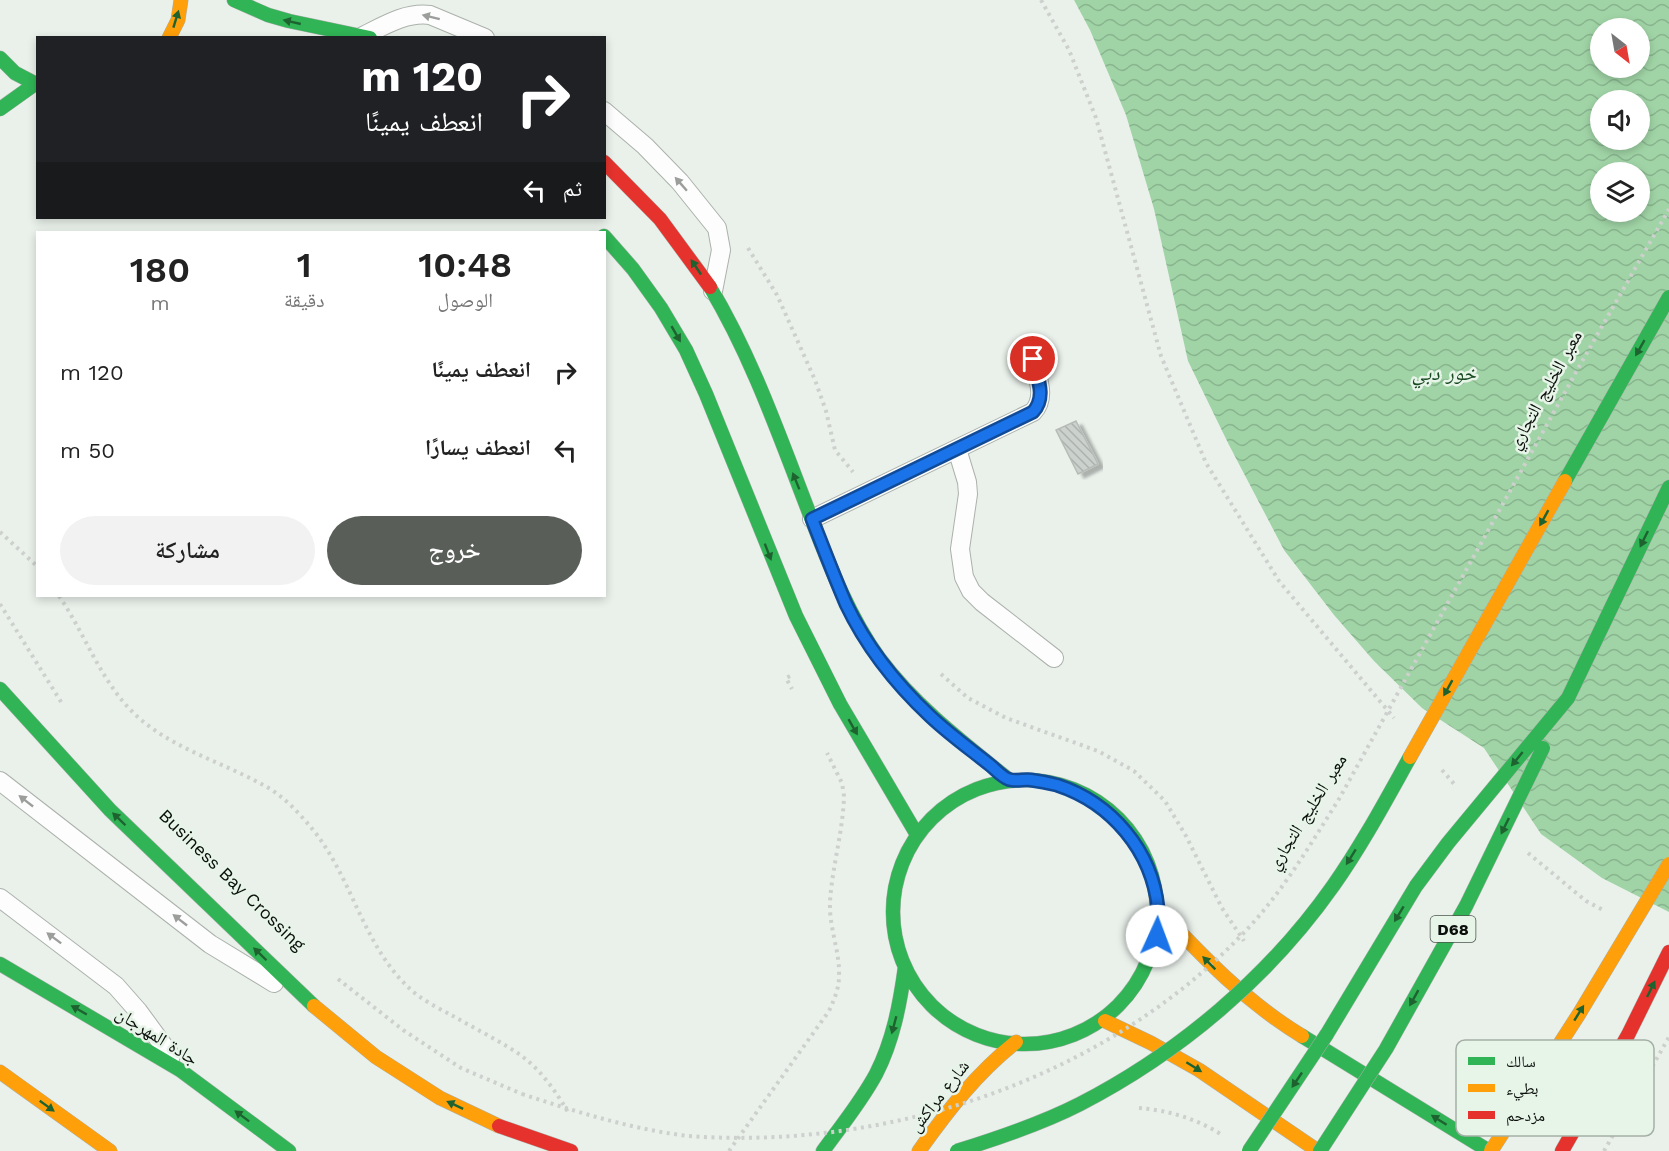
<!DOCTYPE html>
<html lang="ar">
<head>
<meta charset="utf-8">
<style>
	:root { --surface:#fff; --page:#f2f2f2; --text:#222; --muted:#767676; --accent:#595e59 }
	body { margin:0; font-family:"Work Sans","Noto Naskh Arabic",sans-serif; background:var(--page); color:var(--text); direction:rtl; height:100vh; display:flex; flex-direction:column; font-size:22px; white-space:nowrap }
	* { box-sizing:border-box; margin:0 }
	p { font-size:20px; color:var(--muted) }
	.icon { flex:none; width:33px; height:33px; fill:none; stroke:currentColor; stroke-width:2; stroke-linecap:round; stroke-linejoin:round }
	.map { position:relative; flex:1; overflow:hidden; direction:ltr }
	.panel { position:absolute; left:36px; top:231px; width:570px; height:366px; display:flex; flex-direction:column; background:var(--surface); border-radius:0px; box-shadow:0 3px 9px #0003; direction:rtl }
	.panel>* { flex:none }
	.guide { position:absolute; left:36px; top:36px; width:570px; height:183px; border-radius:0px; box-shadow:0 3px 9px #0003; direction:rtl; background:#202124; color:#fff; overflow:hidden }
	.needle { width:39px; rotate:149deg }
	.fabs { position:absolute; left:1590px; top:18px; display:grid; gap:12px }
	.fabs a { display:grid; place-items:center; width:60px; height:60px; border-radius:50%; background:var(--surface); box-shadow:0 3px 9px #0003; font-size:30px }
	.pin { position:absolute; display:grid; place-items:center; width:51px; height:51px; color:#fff; margin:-26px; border:3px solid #fff; border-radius:50%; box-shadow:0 2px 6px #0007 }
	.me { position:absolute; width:66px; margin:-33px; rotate:2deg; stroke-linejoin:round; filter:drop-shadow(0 0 4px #0008) }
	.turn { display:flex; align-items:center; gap:21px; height:126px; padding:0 24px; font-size:27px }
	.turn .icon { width:78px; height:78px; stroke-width:2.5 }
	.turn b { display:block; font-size:42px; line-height:51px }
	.then { display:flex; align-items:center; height:57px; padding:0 24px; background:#0003; gap:12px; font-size:22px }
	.eta { display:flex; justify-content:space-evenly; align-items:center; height:102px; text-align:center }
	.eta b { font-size:36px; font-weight:600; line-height:42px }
	.primary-button { display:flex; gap:12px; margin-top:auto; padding:12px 24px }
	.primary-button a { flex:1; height:69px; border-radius:36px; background:var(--accent); color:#fff; font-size:24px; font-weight:600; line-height:69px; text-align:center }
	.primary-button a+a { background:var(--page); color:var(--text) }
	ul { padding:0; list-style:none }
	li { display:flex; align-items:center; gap:18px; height:78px; padding:0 24px }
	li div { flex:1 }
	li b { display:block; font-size:22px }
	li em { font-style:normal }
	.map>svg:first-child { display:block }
	.water { fill:url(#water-waves); fill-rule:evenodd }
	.building { fill:url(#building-back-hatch); stroke:#b6bbb7; stroke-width:1.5; filter:url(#shadow) }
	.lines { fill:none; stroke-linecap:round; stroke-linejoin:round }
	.lane-casing { stroke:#acb1ac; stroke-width:20 }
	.fast-casing { stroke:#acb1ac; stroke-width:15 }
	.slow-casing { stroke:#acb1ac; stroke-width:15 }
	.jam-casing { stroke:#acb1ac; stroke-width:15 }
	.path { stroke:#cdd0cd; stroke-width:4; stroke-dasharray:3 4.5; stroke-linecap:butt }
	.lane { stroke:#fcfdfc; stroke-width:18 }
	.fast { stroke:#30b455; stroke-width:14 }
	.slow { stroke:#ff9f0a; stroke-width:14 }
	.jam { stroke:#e5322d; stroke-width:14 }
	.fast-bridge-casing { stroke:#acb1ac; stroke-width:15; stroke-linecap:butt }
	.slow-bridge-casing { stroke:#acb1ac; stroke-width:15; stroke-linecap:butt }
	.path-bridge { stroke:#cdd0cd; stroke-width:4; stroke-dasharray:3 4.5; stroke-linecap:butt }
	.fast-bridge { stroke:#30b455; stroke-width:14 }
	.slow-bridge { stroke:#ff9f0a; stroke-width:14 }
	.oneway { fill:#9c9e9c }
	.oneway2 { fill:#1e6230 }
	.route-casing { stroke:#114b97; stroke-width:15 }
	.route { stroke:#1a73e8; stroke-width:10 }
	.labels { text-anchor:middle; stroke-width:5; stroke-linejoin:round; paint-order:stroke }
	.shield { fill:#e7f4e8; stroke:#4d544d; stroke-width:1.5 }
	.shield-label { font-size:16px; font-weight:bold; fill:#0b0f0b }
	.street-label { font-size:18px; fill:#0b0f0b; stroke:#e7f4e8 }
	.water-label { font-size:20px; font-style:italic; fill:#184a22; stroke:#e7f4e8 }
	.key { fill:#e7f4e8; stroke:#a5afa6; stroke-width:1.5 }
	.key-label { font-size:16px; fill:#0b0f0b }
</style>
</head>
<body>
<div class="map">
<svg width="1669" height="1151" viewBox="0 0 1669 1151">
	<defs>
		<pattern id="water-waves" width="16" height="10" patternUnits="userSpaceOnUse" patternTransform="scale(1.5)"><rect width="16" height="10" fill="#a0d4a6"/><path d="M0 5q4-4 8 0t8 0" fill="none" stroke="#88b58e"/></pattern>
		<pattern id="building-back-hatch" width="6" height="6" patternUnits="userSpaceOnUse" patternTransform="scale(1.5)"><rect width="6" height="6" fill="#cbd1cc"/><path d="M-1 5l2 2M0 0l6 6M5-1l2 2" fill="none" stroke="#adb2ae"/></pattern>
		<filter id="shadow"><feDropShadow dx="6" dy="4" stdDeviation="1.5" flood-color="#0004"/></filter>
	</defs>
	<rect width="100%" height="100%" fill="#eaf1eb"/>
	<!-- water -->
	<path class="water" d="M1074,0H1669V912L1602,878L1541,834L1484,748L1422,708L1374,661L1334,615L1284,550L1229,445L1188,361L1154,209L1126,115L1090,30ZM1600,28H1640V68H1600ZM1600,100H1640V140H1600ZM1600,172H1640V212H1600Z"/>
	<!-- building -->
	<path class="building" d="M1076,421L1098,464L1078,474L1056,430Z"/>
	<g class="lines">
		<!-- lane casing -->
		<g class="lane-casing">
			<path id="lane" d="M363,36C385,25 406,12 430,15L485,38
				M604,111L645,146L680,182L717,228L721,250L713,291
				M957,449L967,482L968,494L960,549L964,577L971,591L982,602L1054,658
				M812,519L1033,412C1047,397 1037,377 1033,359
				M0,781L210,944L274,983
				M0,898L116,986L138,1011L171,1056"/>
		</g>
		<!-- fast casing -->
		<g class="fast-casing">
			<path id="fast" d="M234,0L268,15L289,21L370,38
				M0,58L15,73L38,85
				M0,109L35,84
				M604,236L633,269L661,308L686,350L706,394L796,616L840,704L916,833
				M710,287C753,359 780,438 810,515C829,564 848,615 879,658C915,706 962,742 1008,779
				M0,689L110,810L314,1006
				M1568,698L1669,487
				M893 912a132 132 0 1 1 264 0a132 132 0 1 1-264 0Z
				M0,964L180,1070L289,1151
				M1302,1036L1489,1151
				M823,1151C841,1126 861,1102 876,1074C893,1041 900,1004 905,967"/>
		</g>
		<!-- slow casing -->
		<g class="slow-casing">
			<path id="slow" d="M169,38L178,20L181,0
				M1159,910C1203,957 1246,1002 1302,1036
				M314,1006L376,1057L440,1098L499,1126
				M1105,1021L1151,1043L1199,1070L1318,1151
				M0,1072L110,1151
				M919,1151C948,1110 977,1073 1016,1042"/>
		</g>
		<!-- jam casing -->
		<g class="jam-casing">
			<path id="jam" d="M604,162L660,219L710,287
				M499,1126L571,1151
				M1562,1151L1628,1035L1669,952"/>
		</g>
		<!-- path -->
		<path class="path" d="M1041,0L1069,50L1096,118L1161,356L1206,463L1279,581L1394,718
			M748,248L777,295L815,380L826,411L835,450L853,472
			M0,532L38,567
			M59,596C88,638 103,690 145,723C180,751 226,764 265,786C282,795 297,811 309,825C351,873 361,942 408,987C420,999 438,1008 453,1016C474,1028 496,1039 516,1052C539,1067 556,1091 569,1114
			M0,604L63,705
			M941,674L968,698L1006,718L1098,751L1134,771L1165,801L1186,836L1222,908L1244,941
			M790,676L786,678L792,689
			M1442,770L1455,785
			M1528,853L1586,901L1603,910
			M338,979L403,1030L461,1068L522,1094
			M1139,1108C1167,1110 1198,1119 1222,1135
			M729,1151L829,1011C834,1000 839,989 839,976C840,951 829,928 830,902C832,867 843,832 844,796L842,783L827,753
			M1604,1151L1669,1037"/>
		<!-- lane -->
		<use href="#lane" class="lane"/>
		<!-- fast -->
		<use href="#fast" class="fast"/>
		<!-- slow -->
		<use href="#slow" class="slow"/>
		<!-- jam -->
		<use href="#jam" class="jam"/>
		<!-- fast-bridge casing -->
		<g class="fast-bridge-casing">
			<path id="fast-bridge" d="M1565,481L1669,297
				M957,1151C999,1138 1041,1124 1080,1104C1179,1053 1269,977 1333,886C1362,845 1386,800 1410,757
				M1249,1151L1327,1034L1416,886L1448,843L1568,698
				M1320,1151L1386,1049L1466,906L1543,748"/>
		</g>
		<!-- slow-bridge casing -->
		<g class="slow-bridge-casing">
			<path id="slow-bridge" d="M1410,757L1565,481
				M1491,1151L1579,1014L1669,864"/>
		</g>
		<!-- path-bridge -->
		<path class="path-bridge" d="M522,1094C577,1112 631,1129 688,1136C893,1151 1113,1076 1252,924C1286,886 1312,842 1339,799L1580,365L1669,209"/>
		<!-- fast-bridge -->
		<use href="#fast-bridge" class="fast-bridge"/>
		<!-- slow-bridge -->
		<use href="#slow-bridge" class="slow-bridge"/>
	</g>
	<!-- one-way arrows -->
	<defs><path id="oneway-solid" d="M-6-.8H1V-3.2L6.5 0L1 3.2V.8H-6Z" transform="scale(1.5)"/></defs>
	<g class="oneway">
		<use href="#oneway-solid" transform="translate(431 17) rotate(-166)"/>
		<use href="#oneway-solid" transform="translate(681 184) rotate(-131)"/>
		<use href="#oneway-solid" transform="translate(26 801) rotate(-142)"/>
		<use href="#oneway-solid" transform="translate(180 920) rotate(-142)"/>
		<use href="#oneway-solid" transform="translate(54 938) rotate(-143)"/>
	</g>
	<g class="oneway2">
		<use href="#oneway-solid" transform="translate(176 19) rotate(-73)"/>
		<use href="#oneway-solid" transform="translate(292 22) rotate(-167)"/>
		<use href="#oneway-solid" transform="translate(696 267) rotate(-124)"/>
		<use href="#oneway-solid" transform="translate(676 334) rotate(60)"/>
		<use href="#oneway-solid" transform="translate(1640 348) rotate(120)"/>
		<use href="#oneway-solid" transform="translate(796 481) rotate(-112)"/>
		<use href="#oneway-solid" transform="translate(1544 518) rotate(119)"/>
		<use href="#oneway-solid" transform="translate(1644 539) rotate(116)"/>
		<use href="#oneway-solid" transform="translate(768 552) rotate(69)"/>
		<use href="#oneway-solid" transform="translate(1448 688) rotate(119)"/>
		<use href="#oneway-solid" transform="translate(853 727) rotate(60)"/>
		<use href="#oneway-solid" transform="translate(1517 759) rotate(129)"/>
		<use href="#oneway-solid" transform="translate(119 819) rotate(-136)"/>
		<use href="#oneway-solid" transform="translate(1505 826) rotate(116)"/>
		<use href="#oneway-solid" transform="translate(1351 857) rotate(122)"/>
		<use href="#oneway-solid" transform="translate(1399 914) rotate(121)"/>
		<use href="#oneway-solid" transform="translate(260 954) rotate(-136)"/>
		<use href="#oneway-solid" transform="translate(1209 963) rotate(-135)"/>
		<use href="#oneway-solid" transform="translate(1651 989) rotate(-64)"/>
		<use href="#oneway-solid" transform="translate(1414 998) rotate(119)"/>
		<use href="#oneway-solid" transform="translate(79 1010) rotate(-150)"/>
		<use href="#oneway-solid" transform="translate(1579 1013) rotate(-58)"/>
		<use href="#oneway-solid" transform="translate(894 1025) rotate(105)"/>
		<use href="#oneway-solid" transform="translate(1194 1067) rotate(32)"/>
		<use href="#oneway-solid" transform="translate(1297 1080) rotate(124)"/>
		<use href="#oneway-solid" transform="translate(455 1105) rotate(-155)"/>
		<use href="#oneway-solid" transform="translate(47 1106) rotate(36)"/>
		<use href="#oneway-solid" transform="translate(242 1116) rotate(-143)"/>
		<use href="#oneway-solid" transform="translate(1439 1120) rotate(-148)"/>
	</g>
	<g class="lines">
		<!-- route casing -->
		<g class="route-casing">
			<path id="route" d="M1033,359C1037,377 1047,397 1033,412L812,519C823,547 834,576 846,604C866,646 897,685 930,716C949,734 970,749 990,765C995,769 1002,777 1008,779C1014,782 1024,779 1031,780C1039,781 1049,783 1057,785C1112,803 1152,851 1158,908C1159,917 1157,927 1157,936"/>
		</g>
		<!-- route -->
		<use href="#route" class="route"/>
	</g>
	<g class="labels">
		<!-- shield labels -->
		<rect class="shield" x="1430.5" y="916" width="45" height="26" rx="4.5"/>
		<g class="shield-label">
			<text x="1453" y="935">D68</text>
		</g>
		<!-- street labels -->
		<g class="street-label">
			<text transform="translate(1545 390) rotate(-61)" y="6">معبر الخليج التجاري</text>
			<text transform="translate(1307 812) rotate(-58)" y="6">معبر الخليج التجاري</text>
			<text transform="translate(232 880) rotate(44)" y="6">Business Bay Crossing</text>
			<text transform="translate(157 1036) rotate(32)" y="6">جادة المهرجان</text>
			<text transform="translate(939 1096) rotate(-52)" y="6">شارع مراكش</text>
		</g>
		<!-- water labels -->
		<g class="water-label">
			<text x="1444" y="380">خور دبي</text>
		</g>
	</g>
	<!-- legend -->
	<rect x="1456" y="1040" width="198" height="96" rx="9" class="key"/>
	<rect x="1468" y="1057" width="27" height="8" fill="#30b455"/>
	<rect x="1468" y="1084" width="27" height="8" fill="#ff9f0a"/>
	<rect x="1468" y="1111" width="27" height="8" fill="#e5322d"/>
	<g class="key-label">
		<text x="1506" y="1067">سالك</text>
		<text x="1506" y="1094">بطيء</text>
		<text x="1506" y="1121">مزدحم</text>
	</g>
</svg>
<div class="fabs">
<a><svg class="needle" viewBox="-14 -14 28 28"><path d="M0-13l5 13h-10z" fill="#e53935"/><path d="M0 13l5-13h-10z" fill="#767676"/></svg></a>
<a><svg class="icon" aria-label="sound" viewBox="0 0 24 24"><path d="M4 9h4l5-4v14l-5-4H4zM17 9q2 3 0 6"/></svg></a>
<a><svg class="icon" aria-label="layers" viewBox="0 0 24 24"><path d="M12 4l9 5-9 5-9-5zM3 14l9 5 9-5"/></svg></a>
</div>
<div class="pin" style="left:1033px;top:359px;background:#d93025"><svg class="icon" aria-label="arrive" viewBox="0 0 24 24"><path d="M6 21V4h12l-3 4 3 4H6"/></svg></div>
<svg class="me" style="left:1157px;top:936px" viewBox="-20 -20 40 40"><circle r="19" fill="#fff"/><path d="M0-13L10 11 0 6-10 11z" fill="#1a73e8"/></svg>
<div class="guide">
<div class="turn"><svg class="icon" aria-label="right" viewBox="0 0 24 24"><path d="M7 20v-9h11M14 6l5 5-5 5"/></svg><div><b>120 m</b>انعطف يمينًا</div></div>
<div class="then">ثم<svg class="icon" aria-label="left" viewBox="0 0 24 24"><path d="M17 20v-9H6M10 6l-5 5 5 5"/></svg></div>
</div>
<section class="panel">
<div class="eta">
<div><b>10:48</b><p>الوصول</p></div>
<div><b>1</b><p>دقيقة</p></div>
<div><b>180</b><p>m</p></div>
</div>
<ul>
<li><svg class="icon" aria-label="right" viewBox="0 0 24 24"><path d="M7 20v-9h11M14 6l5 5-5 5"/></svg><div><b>انعطف يمينًا</b></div><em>120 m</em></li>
<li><svg class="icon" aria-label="left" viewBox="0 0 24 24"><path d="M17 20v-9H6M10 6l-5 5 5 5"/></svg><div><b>انعطف يسارًا</b></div><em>50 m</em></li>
</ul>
<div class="primary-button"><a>خروج</a><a>مشاركة</a></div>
</section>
</div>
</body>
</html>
